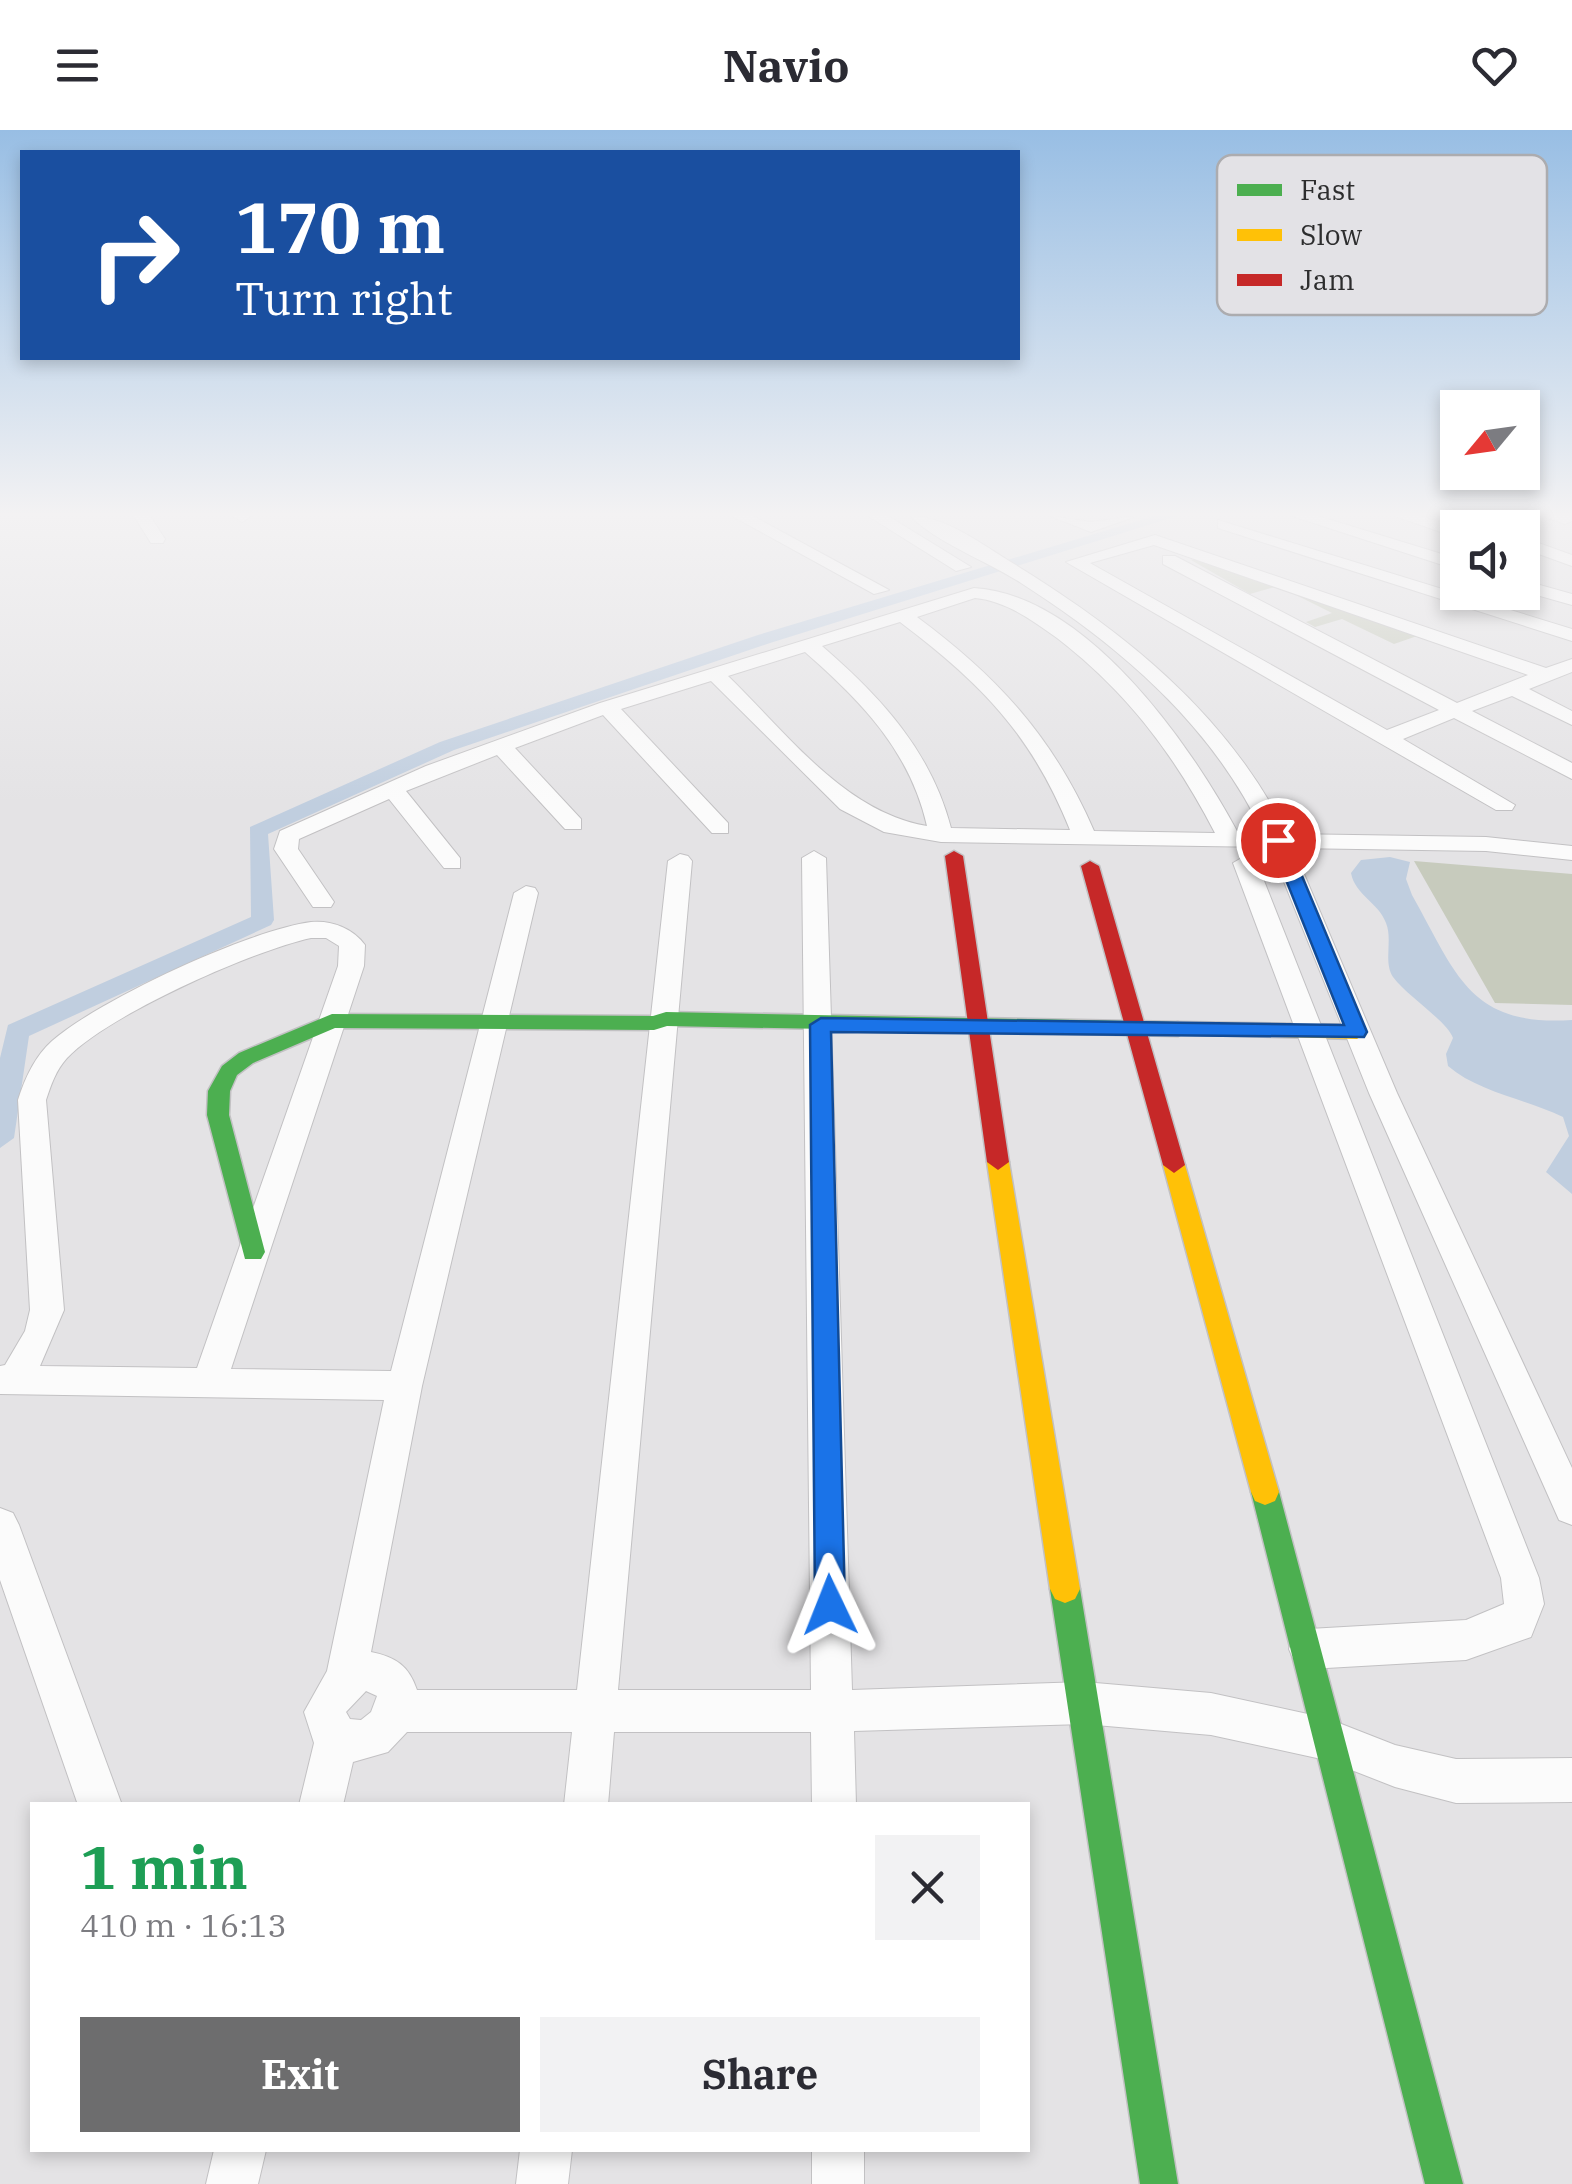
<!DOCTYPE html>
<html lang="en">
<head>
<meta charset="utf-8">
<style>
	:root { --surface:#fff; --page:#f2f2f3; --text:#2b2b33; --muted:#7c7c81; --accent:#6d6d6e }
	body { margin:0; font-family:"IBM Plex Serif",serif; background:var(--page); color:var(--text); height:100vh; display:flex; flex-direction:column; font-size:38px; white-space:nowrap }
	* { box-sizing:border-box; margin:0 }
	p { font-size:32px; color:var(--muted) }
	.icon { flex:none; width:55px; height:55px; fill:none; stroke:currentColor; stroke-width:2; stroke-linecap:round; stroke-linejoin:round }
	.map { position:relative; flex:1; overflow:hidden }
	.sheet { position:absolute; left:30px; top:1672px; width:1000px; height:350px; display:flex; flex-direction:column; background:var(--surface); border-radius:0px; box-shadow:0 5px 15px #0003 }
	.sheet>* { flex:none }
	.top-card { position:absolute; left:20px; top:20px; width:1000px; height:210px; border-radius:0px; box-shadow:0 5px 15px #0003; background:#1a4fa0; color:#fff; overflow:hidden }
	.needle { width:65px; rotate:241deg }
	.fabs { position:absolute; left:1440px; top:260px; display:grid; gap:20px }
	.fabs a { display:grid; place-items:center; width:100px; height:100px; border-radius:0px; background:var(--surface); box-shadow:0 5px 15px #0003; font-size:50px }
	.pin { position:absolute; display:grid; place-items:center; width:85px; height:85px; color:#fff; margin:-42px; border:5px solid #fff; border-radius:50%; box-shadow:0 2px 10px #0007 }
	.me { position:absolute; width:110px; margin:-55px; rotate:358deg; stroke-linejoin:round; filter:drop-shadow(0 0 8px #0008) }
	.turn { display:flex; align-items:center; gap:35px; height:210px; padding:0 50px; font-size:45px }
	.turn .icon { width:130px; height:130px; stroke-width:2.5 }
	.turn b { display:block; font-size:70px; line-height:85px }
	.round { display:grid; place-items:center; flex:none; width:105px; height:105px; border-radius:0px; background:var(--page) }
	.summary { display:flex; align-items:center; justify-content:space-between; height:170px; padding:0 50px }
	h1 { font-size:60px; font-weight:700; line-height:75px; color:#1e9e55 }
	.button { display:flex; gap:20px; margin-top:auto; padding:20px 50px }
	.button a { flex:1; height:115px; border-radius:0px; background:var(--accent); color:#fff; font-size:40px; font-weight:700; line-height:115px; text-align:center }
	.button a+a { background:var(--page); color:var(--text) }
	header { display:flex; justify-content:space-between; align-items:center; height:130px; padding:0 50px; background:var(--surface); font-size:45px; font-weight:700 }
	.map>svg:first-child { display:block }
	.green { fill:#c7cbbd }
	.water { fill:#c0cedf }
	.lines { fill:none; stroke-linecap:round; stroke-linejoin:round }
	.canal { fill:#c0cedf; fill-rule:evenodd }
	.street-casing { stroke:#c2c1c3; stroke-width:2 }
	.fast-casing { stroke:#c2c1c3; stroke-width:3 }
	.slow-casing { stroke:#c2c1c3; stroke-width:3 }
	.jam-casing { stroke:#c2c1c3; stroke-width:3 }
	.street { fill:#fbfbfb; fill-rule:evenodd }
	.fast { fill:#4caf50; fill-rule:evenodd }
	.slow { fill:#ffc107; fill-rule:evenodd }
	.jam { fill:#c62828; fill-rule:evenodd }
	.route { fill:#1a73e8; stroke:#114b97; stroke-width:2.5 }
	.key { fill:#e3e2e6; stroke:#acacaf; stroke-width:2.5 }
	.key-label { font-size:28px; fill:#2d2d2e }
</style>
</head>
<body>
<header><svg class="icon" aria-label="menu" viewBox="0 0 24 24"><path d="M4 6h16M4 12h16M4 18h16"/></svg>Navio<svg class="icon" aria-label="heart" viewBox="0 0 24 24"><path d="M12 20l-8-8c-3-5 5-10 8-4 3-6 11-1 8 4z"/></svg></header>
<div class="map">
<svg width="1572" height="2054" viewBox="0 0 1572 2054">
	<rect width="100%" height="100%" fill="#e4e3e5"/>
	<!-- green -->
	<path class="green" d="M1201,428L1420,505L1394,514L1342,489L1315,497L1306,492L1332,483L1278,456L1250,464L1191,430Z
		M1414,731L1572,744V875L1495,873Z"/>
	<!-- water -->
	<path class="water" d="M1390,727L1410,732L1406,749L1412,765C1456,843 1469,897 1572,890V1064L1546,1042L1569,1006L1563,987C1526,969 1478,962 1448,936L1446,924L1453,908C1447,891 1408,867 1393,847C1383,832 1393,810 1386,793C1379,773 1355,765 1351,743L1361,730Z"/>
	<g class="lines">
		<!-- canal -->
		<path class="canal" d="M1154,386H1177L770,513L454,620L268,704L274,790L271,795L29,906L14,1008L0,1018V928L8,895L251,787L250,697L440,612L758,505Z"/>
		<!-- street casing -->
		<g class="street-casing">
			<path id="street" d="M134,386H150L165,409L163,413H151Z
				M233,386H250V387L242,392Z
				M732,386H753L889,460L874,464Z
				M868,386H888L971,437L956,441Z
				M910,386C944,386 977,411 1006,429C1121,499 1226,581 1287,704L1486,707L1572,716V730L1486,721L1293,718L1397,963L1572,1338V1395L1559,1390L1369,963L1270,717L941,712L884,702L840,679L711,551L621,579L728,693V703H712L603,585L515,618L581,689V699H565L497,625L406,661L460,728V738H444L389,669L299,709L298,719L334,772L331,777H313L274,719L280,701L426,636L600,573L974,458C1086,465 1190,613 1238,703H1263C1212,595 1121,517 1021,453C987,431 939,414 910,386ZM975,468C1006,471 1032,490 1057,508C1127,562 1174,624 1215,703L1094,701C1054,608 997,546 917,487ZM900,492C981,553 1032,605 1070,700L951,698C931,621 881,567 822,516ZM805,522C861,571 910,621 927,696C844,682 786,602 728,546Z
				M1050,386L1091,392L1137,386L1091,402Z
				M1292,386H1318L1458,429V440Z
				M1395,386H1421L1458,398V408Z
				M1544,386H1571L1572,391L1565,394Z
				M1218,390L1572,499V511L1218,398Z
				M1155,405L1546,538L1572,529V542L1529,559L1572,581V595L1512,566L1472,581L1572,633V649L1454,588L1403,609L1515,675L1512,680H1496L1066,432ZM1154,415L1528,545L1457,573L1175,426H1163V434L1439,580L1387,600L1090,433Z
				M1522,407L1572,425V436L1522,418Z
				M1522,450L1572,464V475L1522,461Z
				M814,721L826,728L852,1560L1084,1552L1211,1563L1326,1588L1395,1615L1456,1629L1572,1628V1672L1456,1673L1395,1657L1326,1630L1211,1605L1084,1594L854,1601L856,1675H812L811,1602H614L608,1675H564L572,1602H407L388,1622L353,1632L343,1675H299L314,1613L304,1582L327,1541L384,1270L0,1264V1236L5,1235L25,1201L30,1180L18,970C25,948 35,926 52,911C99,870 249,800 311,792C331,790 353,798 365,815L364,836L231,1239L391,1241L514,763L526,756L535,758L538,763L422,1256L371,1522C396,1527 409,1536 417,1560H577L668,731L680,724L688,726L692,731L618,1560H811L802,728ZM311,808H326L339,816L338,836L197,1238L40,1236L64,1180L46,970C51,955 56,940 67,928C108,885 252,821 311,808ZM366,1561L377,1566L371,1582L361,1590L350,1589L346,1582Z
				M1245,726L1257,733L1539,1448L1544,1474L1531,1507L1466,1530L1309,1539L1295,1533L1289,1519L1295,1505L1309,1499L1466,1490L1504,1474L1501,1448L1233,733Z
				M0,1378L13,1383L19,1395L122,1675H78L0,1450Z
				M214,2020H266L258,2054H206Z
				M520,2020H572L568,2054H516Z
				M812,2020H864V2054H812Z"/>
		</g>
		<!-- fast casing -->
		<g class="fast-casing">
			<path id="fast" d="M666,882L1178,892L1188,899L1178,906L667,896L654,900L335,898L253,933L237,945L230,961L229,985L265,1122L261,1129H245L207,985L208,961L222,936L239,923L332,884L653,886Z
				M1265,1349L1275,1353L1279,1362L1463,2054H1425L1251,1362L1255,1353Z
				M1065,1445L1075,1449L1080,1459L1178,2054H1140L1050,1459L1055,1449Z"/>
		</g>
		<!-- slow casing -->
		<g class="slow-casing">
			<path id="slow" d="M1178,892L1357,895L1367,902L1357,909L1171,904L1168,899L1171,894Z
				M998,1024L1009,1032L1080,1459L1075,1469L1065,1473L1055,1469L1050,1459L987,1032Z
				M1174,1027L1185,1035L1279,1362L1275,1371L1265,1375L1255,1371L1251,1362L1163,1035Z"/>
		</g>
		<!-- jam casing -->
		<g class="jam-casing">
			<path id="jam" d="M954,721L963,726L1009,1032L998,1040L987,1032L945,726Z
				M1090,731L1099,736L1185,1035L1174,1043L1163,1035L1081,736Z"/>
		</g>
		<!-- street -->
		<use href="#street" class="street"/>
		<!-- fast -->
		<use href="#fast" class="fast"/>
		<!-- slow -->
		<use href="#slow" class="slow"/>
		<!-- jam -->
		<use href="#jam" class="jam"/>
	</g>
	<!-- sky -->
	<linearGradient id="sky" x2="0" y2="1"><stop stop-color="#98bee4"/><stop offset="0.57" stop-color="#f3f2f3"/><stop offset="1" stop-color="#f3f2f3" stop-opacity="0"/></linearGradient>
	<rect width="1572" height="674" fill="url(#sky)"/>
	<!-- route -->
	<path class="route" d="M1272,706L1287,710L1367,902L1364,907L831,902L845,1475L840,1485L830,1490L819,1485L815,1475L810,895L821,888L1344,895L1270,710Z"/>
	<!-- legend -->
	<rect x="1217" y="25" width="330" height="160" rx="15" class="key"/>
	<rect x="1237" y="54" width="45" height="12" fill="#4caf50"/>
	<rect x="1237" y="99" width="45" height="12" fill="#ffc107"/>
	<rect x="1237" y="144" width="45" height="12" fill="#c62828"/>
	<g class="key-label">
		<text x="1300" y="70">Fast</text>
		<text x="1300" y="115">Slow</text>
		<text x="1300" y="160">Jam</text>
	</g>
</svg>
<div class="fabs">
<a><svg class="needle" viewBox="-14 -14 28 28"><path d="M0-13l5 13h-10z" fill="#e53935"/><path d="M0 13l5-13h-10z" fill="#7c7c81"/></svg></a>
<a><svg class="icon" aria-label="sound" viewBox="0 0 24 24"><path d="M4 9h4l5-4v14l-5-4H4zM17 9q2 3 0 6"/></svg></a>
</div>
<div class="pin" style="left:1278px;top:710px;background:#d93025"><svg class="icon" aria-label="arrive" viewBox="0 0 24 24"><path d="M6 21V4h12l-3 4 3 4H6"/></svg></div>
<svg class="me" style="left:830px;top:1475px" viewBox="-20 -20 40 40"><path d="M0-17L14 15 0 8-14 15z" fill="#1a73e8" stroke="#fff" stroke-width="4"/></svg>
<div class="top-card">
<div class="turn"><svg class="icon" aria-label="right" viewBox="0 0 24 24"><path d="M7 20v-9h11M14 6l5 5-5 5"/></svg><div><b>170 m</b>Turn right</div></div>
</div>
<section class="sheet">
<div class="summary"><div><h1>1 min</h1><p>410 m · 16:13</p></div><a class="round"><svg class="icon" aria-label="close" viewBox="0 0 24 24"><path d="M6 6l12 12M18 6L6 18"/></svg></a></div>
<div class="button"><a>Exit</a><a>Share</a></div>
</section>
</div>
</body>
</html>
